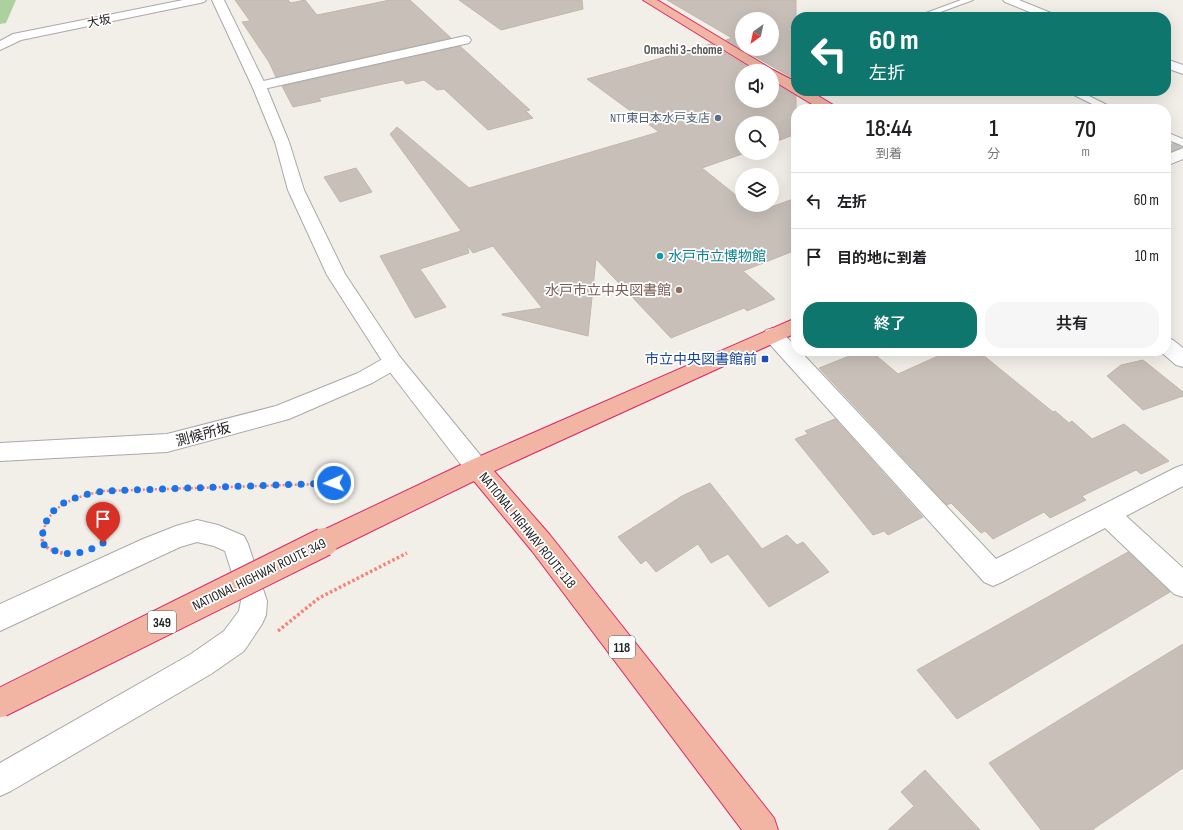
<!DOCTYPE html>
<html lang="ja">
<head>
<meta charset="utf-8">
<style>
	:root { --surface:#fff; --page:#f6f6f6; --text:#202124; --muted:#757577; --line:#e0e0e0; --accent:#0f766e }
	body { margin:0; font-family:"Sofia Sans Condensed","Noto Sans JP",sans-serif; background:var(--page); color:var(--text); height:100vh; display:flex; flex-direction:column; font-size:15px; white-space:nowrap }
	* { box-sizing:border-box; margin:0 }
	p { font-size:13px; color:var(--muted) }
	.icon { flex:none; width:22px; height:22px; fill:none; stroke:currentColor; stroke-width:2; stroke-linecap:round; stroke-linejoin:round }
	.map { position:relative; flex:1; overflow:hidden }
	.side { position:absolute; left:791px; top:104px; width:380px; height:252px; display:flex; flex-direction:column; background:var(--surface); border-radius:16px; box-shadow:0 4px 16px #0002 }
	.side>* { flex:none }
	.top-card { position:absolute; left:791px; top:12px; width:380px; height:84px; border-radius:16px; box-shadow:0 4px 16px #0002; background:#0f766e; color:#fff; overflow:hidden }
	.needle { width:26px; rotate:213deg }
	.buttons { position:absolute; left:735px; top:12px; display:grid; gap:8px }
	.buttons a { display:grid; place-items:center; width:44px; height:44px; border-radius:50%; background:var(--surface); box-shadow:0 4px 16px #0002; font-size:20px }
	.pin { position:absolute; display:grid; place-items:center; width:34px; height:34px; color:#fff; margin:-41px -17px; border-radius:50% 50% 50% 0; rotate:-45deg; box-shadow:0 0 4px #0007 }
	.pin .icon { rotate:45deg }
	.me { position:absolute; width:44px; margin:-22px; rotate:268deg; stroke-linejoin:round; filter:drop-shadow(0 0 3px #0008) }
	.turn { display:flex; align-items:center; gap:14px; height:84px; padding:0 12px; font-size:18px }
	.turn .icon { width:52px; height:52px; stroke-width:2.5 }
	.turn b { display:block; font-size:28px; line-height:34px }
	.eta { display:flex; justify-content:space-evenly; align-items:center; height:68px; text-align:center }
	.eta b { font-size:24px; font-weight:600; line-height:28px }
	.button { display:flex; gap:8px; margin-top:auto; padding:8px 12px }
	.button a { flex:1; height:46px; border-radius:16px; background:var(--accent); color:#fff; font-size:16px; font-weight:600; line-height:46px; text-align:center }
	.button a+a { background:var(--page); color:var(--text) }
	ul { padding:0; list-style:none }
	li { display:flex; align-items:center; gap:12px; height:56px; padding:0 12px; border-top:1px solid var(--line) }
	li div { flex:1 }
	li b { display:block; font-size:15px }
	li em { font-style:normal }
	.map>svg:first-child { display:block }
	.forest { fill:#add19e }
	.building { fill:#c7bfb8; stroke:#c4b6ab; fill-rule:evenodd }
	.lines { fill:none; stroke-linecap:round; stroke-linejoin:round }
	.trunk-tunnel { stroke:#c8c6c1; stroke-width:17; stroke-dasharray:17 8; stroke-linecap:butt }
	.service-casing { stroke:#a9a9a9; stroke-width:2 }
	.minor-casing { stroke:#a9a9a9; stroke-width:2 }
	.tertiary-casing { stroke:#a9a9a9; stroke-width:2 }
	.trunk-casing { stroke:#dc2a67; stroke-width:2 }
	.path-far1 { stroke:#fa8072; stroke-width:2.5; stroke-dasharray:2 2; stroke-linecap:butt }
	.path { stroke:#fa8072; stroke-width:3.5; stroke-dasharray:2.5 2.5; stroke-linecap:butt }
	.service { fill:#fff; fill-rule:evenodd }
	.minor { fill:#fff; fill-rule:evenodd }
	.tertiary { fill:#fff; fill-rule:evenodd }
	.trunk { fill:#f2b4a3; fill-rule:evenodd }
	.trunk-bridge-casing { stroke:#dc2a67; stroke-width:30; stroke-linecap:butt }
	.trunk-bridge { stroke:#f2b4a3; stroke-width:28 }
	.route { stroke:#1a73e8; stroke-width:7; stroke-dasharray:0 12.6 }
	.service-dot { fill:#5c6f8a; stroke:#fff; stroke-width:1.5 }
	.culture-dot { fill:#0f9aa8; stroke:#fff; stroke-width:1.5 }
	.education-dot { fill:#8d6e63; stroke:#fff; stroke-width:1.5 }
	.transit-dot { fill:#1a4fb4; stroke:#fff; stroke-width:1.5 }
	.labels { text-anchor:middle; stroke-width:3.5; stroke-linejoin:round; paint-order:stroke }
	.far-street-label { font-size:12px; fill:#222; stroke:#fff }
	.far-service-label { font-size:12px; fill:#4e5e75; stroke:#fff; text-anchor:end }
	.far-neighbourhood-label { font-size:13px; font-weight:bold; fill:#555; stroke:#fff }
	.shield { fill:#fff; stroke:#646464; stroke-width:1 }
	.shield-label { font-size:13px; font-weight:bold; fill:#222 }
	.culture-label { font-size:14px; fill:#0d838f; stroke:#fff; text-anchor:start }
	.education-label { font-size:14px; fill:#785e54; stroke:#fff; text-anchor:end }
	.transit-label { font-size:14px; fill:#164399; stroke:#fff; text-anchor:end }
	.street-label { font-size:14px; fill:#222; stroke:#fff }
</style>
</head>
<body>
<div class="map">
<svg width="1183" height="830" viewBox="0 0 1183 830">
	<rect width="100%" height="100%" fill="#f2efe9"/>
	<!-- forest -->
	<path class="forest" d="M0,0H16L6,23L0,24Z"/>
	<!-- building -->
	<path class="building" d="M235,0H288L291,3L305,0L317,15L390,0H410L451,38L276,77L269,62L242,22L250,21Z
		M459,0H582L583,9L501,30Z
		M667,0H796V80L726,40L732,38ZM742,19H772V49H742Z
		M711,44L755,71H742V101H772V82L796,96V134L772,143V123H742V153H745L702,168L742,200V205H748L757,212L796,198V250L743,271L775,299L747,311L744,308L671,338L596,259L588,336L502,315V314L542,308L493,246L473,253L467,245L469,253L420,269L446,307L415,318L380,256L461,231L390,134L397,127L469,188L659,132L587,79Z
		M460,46L530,110L526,111L533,118L488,130L444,89L437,90L424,80L406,84L403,80L383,84L319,98L321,101L293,107L282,86Z
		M356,168L372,192L340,202L324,177Z
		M862,351H871L898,374L949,351H978L1053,412L1055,411L1069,423L1072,421L1092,439L1124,424L1169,461L1141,474L1136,470L1082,496L1086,500L1050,518L1044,512L993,539L985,531L981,533L951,503L947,505L819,368Z
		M1143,360L1183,392V396L1143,410L1107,376L1121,365Z
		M835,419L923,517L888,535L884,531L873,535L795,439L808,434L805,431Z
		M710,483L762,549L787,535L797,545L803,542L829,572L769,607L728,554L711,563L698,544L656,572L646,560L641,564L618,537L682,496Z
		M1128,552L1170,592L957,719L917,670Z
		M1183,644V768L1092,830H1041L989,763Z
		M925,770L980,830H888L914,806L901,792Z"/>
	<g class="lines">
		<!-- trunk-tunnel -->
		<path class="trunk-tunnel" d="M1166,155L1183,148"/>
		<!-- service casing -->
		<g class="service-casing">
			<path id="service" d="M961,0H973L927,17H915Z
				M1066,91H1079L1115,109H1102Z
				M1166,132L1183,139V146L1166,139Z"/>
		</g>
		<!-- minor casing -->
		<g class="minor-casing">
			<path id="minor" d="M183,0H206L204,2L200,3L21,40L0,50V41L13,34Z
				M465,36L469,37L471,40L469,43L259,90L254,89L252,86L254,83L259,82Z
				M773,328L780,330L796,347V351H800L996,559L1175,468L1183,465V486L1126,516L1183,568V597L1174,594L1105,528L1002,582L993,586L984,582L766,340L763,335L766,330Z
				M393,355L400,357L403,362L400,367L372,383L289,419L167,452L0,461V443L167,434L276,406L358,373L386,357Z
				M197,520L218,525L244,536L248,544L267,601L266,615L262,624L244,651L211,674L11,791L0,796V763L191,654L224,631L239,611L241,601L225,551L214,546L197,542L180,547L0,631V604L143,539L176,526Z"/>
		</g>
		<!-- tertiary casing -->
		<g class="tertiary-casing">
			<path id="tertiary" d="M212,0H224L266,86L289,142L304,190L345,274L400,357L485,461L489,468L485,475L477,478L469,475L386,367L327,275L288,190L275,142L252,86Z
				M1003,0H1019L1056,15L1058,17H1042L1005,2Z
				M1166,59L1183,65V74L1166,68Z
				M1183,148V159L1166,166V155Z
				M1166,338L1173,340L1183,348V367L1176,365L1160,351H1166Z"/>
		</g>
		<!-- trunk casing -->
		<g class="trunk-casing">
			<path id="trunk" d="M643,0H657L773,70L796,82V91H810L835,106L837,109H820L772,80V71H758Z
				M796,318V333L494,471L550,535L774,818L778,830H742L532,551L474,481L333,550L324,553L315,550L311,542L315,534L469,461Z"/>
		</g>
		<!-- path-far1 -->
		<path class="path-far1" d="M43,535C46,504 79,496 104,491L350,483"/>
		<!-- path -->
		<path class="path" d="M43,534L42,543L49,549L65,554
			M278,631L319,598L407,553"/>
		<!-- service -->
		<use href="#service" class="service"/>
		<!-- minor -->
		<use href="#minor" class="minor"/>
		<!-- tertiary -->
		<use href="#tertiary" class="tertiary"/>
		<!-- trunk -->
		<use href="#trunk" class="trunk"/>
		<!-- trunk-bridge casing -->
		<g class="trunk-bridge-casing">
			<path id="trunk-bridge" d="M0,703L324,542"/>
		</g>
		<!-- trunk-bridge -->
		<use href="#trunk-bridge" class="trunk-bridge"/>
	</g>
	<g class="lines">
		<!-- route -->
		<path class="route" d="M103,543C84,555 61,559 42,543C43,538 42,532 44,528C51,501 81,495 104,491L334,483"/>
	</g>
	<!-- markers -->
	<circle class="service-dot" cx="718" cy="118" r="4"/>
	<circle class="culture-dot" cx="660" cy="256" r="4"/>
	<circle class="education-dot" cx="679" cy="290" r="4"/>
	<rect class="transit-dot" x="761" y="355" width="8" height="8" rx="2"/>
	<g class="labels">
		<!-- far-street labels -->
		<g class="far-street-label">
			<text transform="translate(99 21) rotate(-11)" y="4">大坂</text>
		</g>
		<!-- far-service labels -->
		<g class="far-service-label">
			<text x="710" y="122">NTT東日本水戸支店</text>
		</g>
		<!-- far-neighbourhood labels -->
		<g class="far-neighbourhood-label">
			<text x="683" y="54">Omachi 3-chome</text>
		</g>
		<!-- shield labels -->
		<g class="shield">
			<rect x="148" y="611" width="28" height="22" rx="3"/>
			<rect x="609" y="636" width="26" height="22" rx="3"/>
		</g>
		<g class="shield-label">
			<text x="162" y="627">349</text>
			<text x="622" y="652">118</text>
		</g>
		<!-- culture labels -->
		<g class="culture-label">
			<text x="668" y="261">水戸市立博物館</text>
		</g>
		<!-- education labels -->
		<g class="education-label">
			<text x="671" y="295">水戸市立中央図書館</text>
		</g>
		<!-- transit labels -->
		<g class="transit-label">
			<text x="757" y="364">市立中央図書館前</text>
		</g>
		<!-- street labels -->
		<g class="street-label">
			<text transform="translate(203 434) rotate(-15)" y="5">測候所坂</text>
			<text transform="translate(528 530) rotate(51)" y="5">NATIONAL HIGHWAY ROUTE 118</text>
			<text transform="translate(259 574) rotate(-26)" y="5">NATIONAL HIGHWAY ROUTE 349</text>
		</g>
	</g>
</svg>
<div class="buttons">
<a><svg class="needle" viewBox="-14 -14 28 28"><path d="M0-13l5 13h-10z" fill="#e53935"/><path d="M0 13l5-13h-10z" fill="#757577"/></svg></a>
<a><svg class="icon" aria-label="sound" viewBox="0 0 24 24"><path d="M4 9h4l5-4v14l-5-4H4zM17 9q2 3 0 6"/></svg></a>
<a><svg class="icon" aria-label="search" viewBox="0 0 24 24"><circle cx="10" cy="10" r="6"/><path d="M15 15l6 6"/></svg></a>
<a><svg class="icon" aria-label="layers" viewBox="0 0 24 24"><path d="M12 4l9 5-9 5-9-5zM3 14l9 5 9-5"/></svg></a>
</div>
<div class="pin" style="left:103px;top:543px;background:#d93025"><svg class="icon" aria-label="arrive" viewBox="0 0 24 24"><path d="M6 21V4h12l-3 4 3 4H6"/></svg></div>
<svg class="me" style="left:334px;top:483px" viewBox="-20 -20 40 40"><circle r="17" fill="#1a73e8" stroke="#fff" stroke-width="3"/><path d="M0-11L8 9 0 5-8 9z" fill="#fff"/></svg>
<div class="top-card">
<div class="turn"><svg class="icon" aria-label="left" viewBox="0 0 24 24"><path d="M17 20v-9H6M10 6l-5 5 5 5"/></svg><div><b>60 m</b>左折</div></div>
</div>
<section class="side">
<div class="eta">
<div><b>18:44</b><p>到着</p></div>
<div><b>1</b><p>分</p></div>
<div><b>70</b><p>m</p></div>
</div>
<ul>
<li><svg class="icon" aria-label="left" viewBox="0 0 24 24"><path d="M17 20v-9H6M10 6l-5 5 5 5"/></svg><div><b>左折</b></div><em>60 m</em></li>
<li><svg class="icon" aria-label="arrive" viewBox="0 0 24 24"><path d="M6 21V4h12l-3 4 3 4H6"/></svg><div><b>目的地に到着</b></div><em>10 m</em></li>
</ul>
<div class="button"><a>終了</a><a>共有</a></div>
</section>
</div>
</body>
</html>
